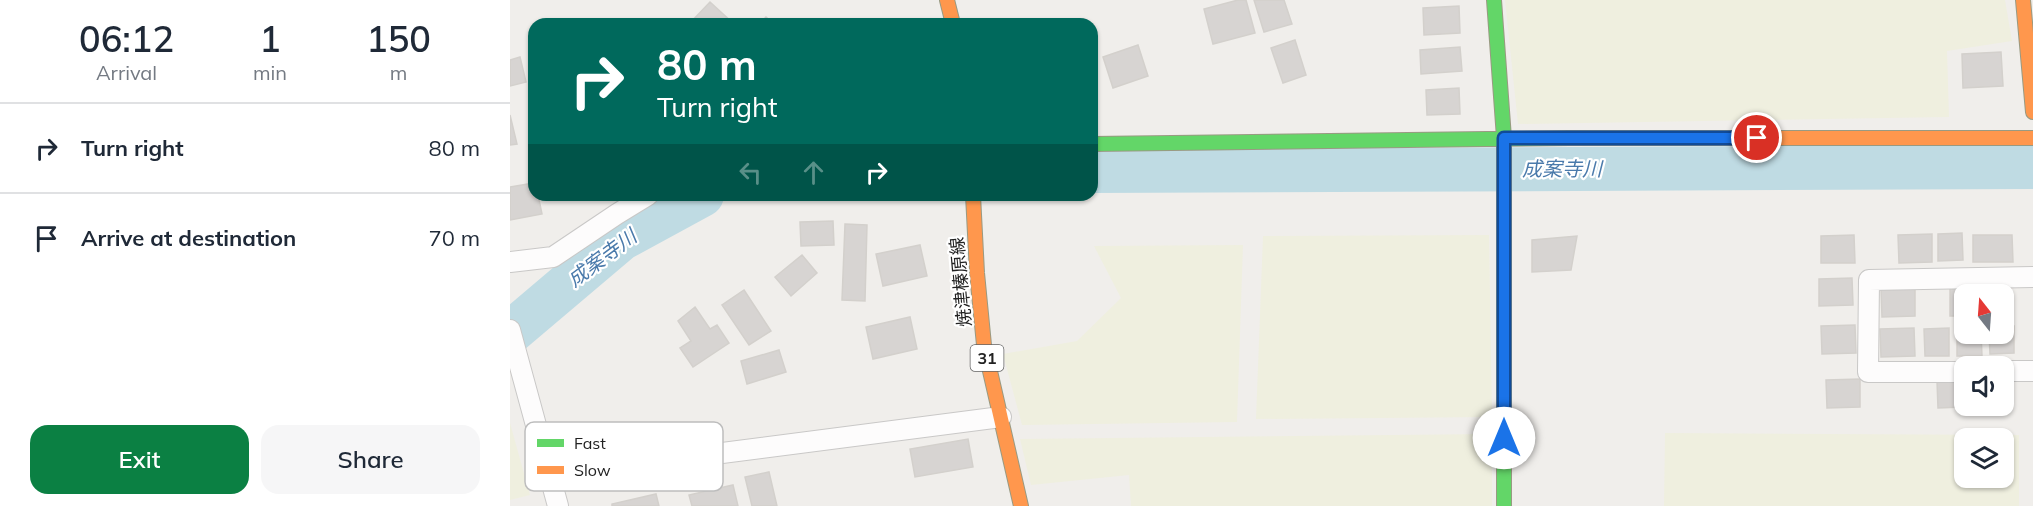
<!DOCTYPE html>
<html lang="en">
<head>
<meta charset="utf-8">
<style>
	:root { --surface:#fff; --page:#f6f6f7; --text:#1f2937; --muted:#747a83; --line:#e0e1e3; --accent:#0b8043 }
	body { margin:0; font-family:Mulish,"Noto Sans JP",sans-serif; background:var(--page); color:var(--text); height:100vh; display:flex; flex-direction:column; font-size:22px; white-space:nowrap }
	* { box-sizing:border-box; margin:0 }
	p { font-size:20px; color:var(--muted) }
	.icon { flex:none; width:33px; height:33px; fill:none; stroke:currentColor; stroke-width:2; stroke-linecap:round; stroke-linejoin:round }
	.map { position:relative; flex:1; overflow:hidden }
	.side { display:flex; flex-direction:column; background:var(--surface); width:510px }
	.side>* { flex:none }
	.hud { position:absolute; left:18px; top:18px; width:570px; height:183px; border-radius:18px; box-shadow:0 2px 4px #0004; background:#00695c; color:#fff; overflow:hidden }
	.needle { width:39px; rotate:343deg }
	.tools { position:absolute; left:1444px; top:284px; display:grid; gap:12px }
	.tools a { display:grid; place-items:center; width:60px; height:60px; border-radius:12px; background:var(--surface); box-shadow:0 2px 4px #0004; font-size:30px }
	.pin { position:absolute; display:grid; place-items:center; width:51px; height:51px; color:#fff; margin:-26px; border:3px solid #fff; border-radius:50%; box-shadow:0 2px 6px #0007 }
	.me { position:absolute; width:66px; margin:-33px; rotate:0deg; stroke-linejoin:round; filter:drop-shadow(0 0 4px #0008) }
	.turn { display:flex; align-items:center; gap:21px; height:126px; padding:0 30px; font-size:27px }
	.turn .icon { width:78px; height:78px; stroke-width:2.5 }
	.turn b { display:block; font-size:42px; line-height:51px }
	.lanes { display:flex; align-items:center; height:57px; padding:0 30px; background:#0003; justify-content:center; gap:30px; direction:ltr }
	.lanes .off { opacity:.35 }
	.eta { display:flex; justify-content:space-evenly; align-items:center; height:102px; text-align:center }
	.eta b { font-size:36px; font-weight:600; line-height:42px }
	.action { display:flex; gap:12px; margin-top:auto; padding:12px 30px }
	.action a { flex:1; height:69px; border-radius:18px; background:var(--accent); color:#fff; font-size:24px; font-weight:600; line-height:69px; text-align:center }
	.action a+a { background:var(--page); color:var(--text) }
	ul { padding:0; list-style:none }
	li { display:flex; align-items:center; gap:18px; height:90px; padding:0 30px; border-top:2px solid var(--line) }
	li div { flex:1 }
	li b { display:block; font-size:22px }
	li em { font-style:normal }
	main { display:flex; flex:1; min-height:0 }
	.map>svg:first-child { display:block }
	.farmland { fill:#efefdf; fill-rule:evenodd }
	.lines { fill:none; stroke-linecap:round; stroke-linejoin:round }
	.river { stroke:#bfdbe3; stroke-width:44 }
	.building { fill:#d7d4d2; stroke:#d3d0cc; stroke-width:1.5 }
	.street-casing { stroke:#c9c8c7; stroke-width:22 }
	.fast-casing { stroke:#999a82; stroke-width:16 }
	.slow-casing { stroke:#999a82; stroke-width:16 }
	.street { stroke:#fdfcfc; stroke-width:20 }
	.fast { stroke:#63d668; stroke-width:14 }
	.slow { stroke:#ff974d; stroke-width:14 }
	.route-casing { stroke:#114b97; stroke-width:15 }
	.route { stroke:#1a73e8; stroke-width:10 }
	.labels { text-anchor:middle; stroke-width:4.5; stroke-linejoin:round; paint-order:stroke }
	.shield { fill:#fff; stroke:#646464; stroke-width:1.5 }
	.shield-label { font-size:16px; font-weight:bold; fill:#222 }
	.street-label { font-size:18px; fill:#222; stroke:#fff }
	.water-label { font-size:20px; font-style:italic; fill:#4a7aab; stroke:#fff }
	.key { fill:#fff; stroke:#bdbdbd; stroke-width:1.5 }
	.key-label { font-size:16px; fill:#222 }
</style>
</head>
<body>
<main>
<section class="side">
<div class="eta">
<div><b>06:12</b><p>Arrival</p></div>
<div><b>1</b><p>min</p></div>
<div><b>150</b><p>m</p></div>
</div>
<ul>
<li><svg class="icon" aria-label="right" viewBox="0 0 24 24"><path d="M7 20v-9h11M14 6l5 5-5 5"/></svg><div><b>Turn right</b></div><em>80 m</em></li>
<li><svg class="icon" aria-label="arrive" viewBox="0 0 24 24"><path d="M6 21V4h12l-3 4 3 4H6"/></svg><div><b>Arrive at destination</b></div><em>70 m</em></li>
</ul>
<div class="action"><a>Exit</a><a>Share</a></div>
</section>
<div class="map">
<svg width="1523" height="506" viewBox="0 0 1523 506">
	<rect width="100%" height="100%" fill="#f0eeeb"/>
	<!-- farmland -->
	<path class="farmland" d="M995,0H1495L1502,41L1437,51L1439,117L1008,124Z
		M979,235L982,417L746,419L753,236Z
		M733,245L727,422L512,425L493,354L567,341L611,298L584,246Z
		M0,423L20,495L0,500Z
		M1155,433L1509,435V506H1154ZM1455,438H1494V477H1455Z
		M982,434V506H621L619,475L521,485L510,439Z"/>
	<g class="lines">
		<!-- river -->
		<path class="river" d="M582,171L1523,167
			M0,333L111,239L192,195"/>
	</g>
	<!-- building -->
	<path class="building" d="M728,0H736L745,33L703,44L694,9Z
		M744,0H774L782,24L754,32Z
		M200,2L224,24H179Z
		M949,6L950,33L914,35L913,8Z
		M256,17L264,24H249Z
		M785,40L796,75L773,83L761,48Z
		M628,45L638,76L603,88L593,57Z
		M950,47L952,71L911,74L910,50Z
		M1491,52L1493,86L1453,88L1452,54Z
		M10,57L16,82L0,86V60Z
		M949,88L950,114L917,115L916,90Z
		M0,115L7,144L0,145Z
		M24,183V195H28L32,214L0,220V187Z
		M323,221L324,245L291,246L290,222Z
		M335,224L357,225L355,301L332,300Z
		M1452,233L1453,260L1428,261V234Z
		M1422,234V262L1389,263L1388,235Z
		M1344,235L1345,263H1311V236Z
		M1463,235H1502L1503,262H1463Z
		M1067,236L1061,270L1022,272V240Z
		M410,245L417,276L373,286L366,254Z
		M292,255L307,273L281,296L265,277Z
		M1342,278L1343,305L1309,306V279Z
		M1464,288V294H1455V316H1440V289Z
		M1371,289H1405V316L1372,317Z
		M1476,289H1501V316H1494V294H1476Z
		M234,290L261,331L239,345L212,305Z
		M185,307L200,329L207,325L219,343L183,367L170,348L181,341L168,321Z
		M400,317L407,349L363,359L356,327Z
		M1345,325L1346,353L1312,354L1311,326Z
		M1494,326H1504V353L1480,354L1479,333H1494Z
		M1404,328L1405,356L1371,357L1370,329Z
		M1439,328V356H1415L1414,329Z
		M1455,328V333H1471L1472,356H1447V329Z
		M269,350L276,372L237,384L231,361Z
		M1350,379V407L1317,408L1316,380Z
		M1452,380L1453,407L1428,408L1427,381Z
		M1467,405H1492V407L1467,408Z
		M458,439L463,467L405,477L400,449Z
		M259,472L267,506H242L235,477Z
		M223,485L228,506H182L179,495Z
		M146,494L149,506H102V504Z"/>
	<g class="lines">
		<!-- street casing -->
		<g class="street-casing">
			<path id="street" d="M0,262L43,257L107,214L138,195
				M0,330L48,506
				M1494,371H1523
				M1455,372H1358L1359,280L1523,277
				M41,475L491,417"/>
		</g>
		<!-- fast casing -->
		<g class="fast-casing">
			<path id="fast" d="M984,0L994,138V506
				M582,144L1059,138"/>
		</g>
		<!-- slow casing -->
		<g class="slow-casing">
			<path id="slow" d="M437,0L443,24
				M1513,0L1523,112
				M1059,138H1523
				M463,195L467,273L474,345L511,506"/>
		</g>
		<!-- street -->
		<use href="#street" class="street"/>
		<!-- fast -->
		<use href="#fast" class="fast"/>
		<!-- slow -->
		<use href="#slow" class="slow"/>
	</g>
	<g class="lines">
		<!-- route casing -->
		<g class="route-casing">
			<path id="route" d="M994,438V138H1247"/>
		</g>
		<!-- route -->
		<use href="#route" class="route"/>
	</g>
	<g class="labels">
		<!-- shield labels -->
		<rect class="shield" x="460.5" y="345" width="33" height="26" rx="4.5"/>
		<g class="shield-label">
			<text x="477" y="364">31</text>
		</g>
		<!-- street labels -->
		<g class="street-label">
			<text transform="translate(451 282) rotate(-95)" y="6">焼津榛原線</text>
		</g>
		<!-- water labels -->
		<g class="water-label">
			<text x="1052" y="176">成案寺川</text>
			<text transform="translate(92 258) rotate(-37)" y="7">成案寺川</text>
		</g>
	</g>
	<!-- legend -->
	<rect x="15" y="422" width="198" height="69" rx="9" class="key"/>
	<rect x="27" y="439" width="27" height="8" fill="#63d668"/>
	<rect x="27" y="466" width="27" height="8" fill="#ff974d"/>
	<g class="key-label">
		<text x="64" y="449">Fast</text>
		<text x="64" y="476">Slow</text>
	</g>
</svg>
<div class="tools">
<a><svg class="needle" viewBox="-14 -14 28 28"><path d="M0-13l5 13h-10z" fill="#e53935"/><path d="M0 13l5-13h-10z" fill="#747a83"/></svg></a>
<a><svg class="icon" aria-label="sound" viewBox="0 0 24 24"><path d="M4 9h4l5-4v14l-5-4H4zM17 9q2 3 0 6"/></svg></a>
<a><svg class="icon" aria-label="layers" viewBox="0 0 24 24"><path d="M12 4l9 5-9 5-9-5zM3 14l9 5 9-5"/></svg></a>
</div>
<div class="pin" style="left:1247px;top:138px;background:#d93025"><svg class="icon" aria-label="arrive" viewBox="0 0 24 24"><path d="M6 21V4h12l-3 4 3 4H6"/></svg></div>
<svg class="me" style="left:994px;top:438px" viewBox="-20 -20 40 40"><circle r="19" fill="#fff"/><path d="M0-13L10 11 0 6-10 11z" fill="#1a73e8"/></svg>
<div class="hud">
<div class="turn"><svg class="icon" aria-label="right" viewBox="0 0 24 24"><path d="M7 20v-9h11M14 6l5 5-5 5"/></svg><div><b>80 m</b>Turn right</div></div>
<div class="lanes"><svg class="icon off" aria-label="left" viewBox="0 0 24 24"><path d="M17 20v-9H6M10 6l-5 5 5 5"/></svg><svg class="icon off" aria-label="ahead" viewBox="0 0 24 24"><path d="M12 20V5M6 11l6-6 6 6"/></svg><svg class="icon" aria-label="right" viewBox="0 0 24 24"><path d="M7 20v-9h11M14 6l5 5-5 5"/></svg></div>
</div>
</div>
</main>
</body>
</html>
